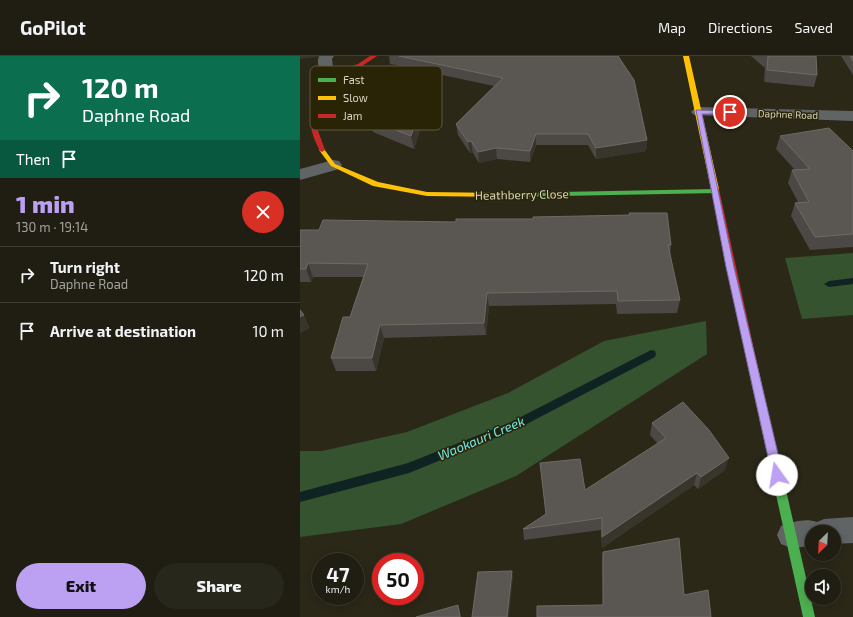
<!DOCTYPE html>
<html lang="en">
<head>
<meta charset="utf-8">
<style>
	:root { --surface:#201e12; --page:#28271b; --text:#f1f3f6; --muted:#a2a29f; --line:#3d3c32; --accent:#bca0f2 }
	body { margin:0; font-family:"Exo 2",sans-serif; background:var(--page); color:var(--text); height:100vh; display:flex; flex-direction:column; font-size:15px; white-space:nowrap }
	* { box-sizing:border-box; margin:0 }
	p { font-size:13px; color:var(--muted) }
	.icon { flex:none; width:22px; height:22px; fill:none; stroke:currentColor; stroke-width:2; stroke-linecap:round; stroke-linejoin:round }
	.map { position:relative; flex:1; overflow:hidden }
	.side { display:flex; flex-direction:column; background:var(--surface); width:300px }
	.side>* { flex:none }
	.hud { background:#0b6e4f; color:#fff; overflow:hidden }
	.needle { width:26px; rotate:204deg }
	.fabs { position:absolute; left:505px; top:469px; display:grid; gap:8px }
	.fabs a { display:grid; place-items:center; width:36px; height:36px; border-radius:50%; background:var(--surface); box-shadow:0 2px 10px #0003,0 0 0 1px var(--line); font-size:20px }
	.speed { position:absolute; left:12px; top:497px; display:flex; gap:8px; font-size:20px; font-weight:700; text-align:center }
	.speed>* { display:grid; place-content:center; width:52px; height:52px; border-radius:50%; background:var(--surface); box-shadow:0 2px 10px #0003,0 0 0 1px var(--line); line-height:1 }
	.speed small { font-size:10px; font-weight:400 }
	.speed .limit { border:6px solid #d22; background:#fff; color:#111 }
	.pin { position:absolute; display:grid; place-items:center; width:34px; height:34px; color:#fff; margin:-17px; border:2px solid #fff; border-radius:50%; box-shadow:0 1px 4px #0007 }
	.me { position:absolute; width:44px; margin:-22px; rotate:347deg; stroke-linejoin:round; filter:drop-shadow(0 0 3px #0008) }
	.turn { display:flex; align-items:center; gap:14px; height:84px; padding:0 16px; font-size:18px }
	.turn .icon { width:52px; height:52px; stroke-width:2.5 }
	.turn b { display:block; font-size:28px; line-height:34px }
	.then { display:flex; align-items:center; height:38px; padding:0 16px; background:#0003; gap:8px; font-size:15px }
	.round { display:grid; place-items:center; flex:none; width:42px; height:42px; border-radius:21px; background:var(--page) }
	.headline { display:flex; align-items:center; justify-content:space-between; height:68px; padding:0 16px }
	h1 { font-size:24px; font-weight:800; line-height:30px; color:var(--accent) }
	.button { display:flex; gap:8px; margin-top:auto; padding:8px 16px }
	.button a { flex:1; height:46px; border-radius:24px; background:var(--accent); color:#111; font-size:16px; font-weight:800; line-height:46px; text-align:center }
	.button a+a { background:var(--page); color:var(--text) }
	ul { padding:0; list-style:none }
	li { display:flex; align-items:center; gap:12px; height:56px; padding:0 16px; border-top:1px solid var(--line) }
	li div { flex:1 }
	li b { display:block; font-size:15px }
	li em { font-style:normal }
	header { display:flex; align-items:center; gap:24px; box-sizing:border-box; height:56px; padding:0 20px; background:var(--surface); border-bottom:1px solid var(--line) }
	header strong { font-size:19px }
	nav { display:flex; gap:22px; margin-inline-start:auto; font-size:14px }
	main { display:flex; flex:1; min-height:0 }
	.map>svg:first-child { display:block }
	.green { fill:#36532f }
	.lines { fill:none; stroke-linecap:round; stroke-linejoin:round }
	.stream { fill:#0e2322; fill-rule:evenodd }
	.street { fill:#616465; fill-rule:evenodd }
	.fast { fill:#4caf50; fill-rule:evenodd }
	.slow { fill:#ffc107; fill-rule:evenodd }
	.jam { fill:#c62828; fill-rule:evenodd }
	.wall { fill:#4b4845 }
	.shaded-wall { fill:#38352d }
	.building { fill:#5a5752; stroke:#6e6b64 }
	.route { fill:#bca0f2; stroke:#7a689d }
	.labels { text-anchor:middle; stroke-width:3; stroke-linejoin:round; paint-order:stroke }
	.far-street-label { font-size:10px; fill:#d8d5c4; stroke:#292406 }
	.street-label { font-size:12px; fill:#d8d5c4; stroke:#292406 }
	.water-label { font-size:13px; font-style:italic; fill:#74e7e9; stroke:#292406 }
	.key { fill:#292406; stroke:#5e593f; stroke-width:1 }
	.key-label { font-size:11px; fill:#d8d5c4 }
</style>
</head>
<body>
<header>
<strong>GoPilot</strong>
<nav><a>Map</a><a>Directions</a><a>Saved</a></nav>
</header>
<main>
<section class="side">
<div class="hud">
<div class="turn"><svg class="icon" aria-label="right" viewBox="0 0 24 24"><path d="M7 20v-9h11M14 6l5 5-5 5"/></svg><div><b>120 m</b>Daphne Road</div></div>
<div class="then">Then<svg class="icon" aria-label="arrive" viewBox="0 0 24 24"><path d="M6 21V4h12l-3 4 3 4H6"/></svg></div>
</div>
<div class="headline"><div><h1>1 min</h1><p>130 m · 19:14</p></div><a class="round" style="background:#d93025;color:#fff"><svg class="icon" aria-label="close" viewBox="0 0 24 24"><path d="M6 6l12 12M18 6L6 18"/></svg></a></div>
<ul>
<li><svg class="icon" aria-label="right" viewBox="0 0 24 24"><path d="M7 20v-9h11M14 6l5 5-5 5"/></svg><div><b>Turn right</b><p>Daphne Road</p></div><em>120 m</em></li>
<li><svg class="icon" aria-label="arrive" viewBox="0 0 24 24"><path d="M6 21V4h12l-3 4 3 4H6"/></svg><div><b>Arrive at destination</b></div><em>10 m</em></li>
</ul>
<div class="button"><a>Exit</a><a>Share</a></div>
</section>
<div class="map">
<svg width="553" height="561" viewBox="0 0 553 561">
	<rect width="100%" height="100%" fill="#2b2818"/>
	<!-- green -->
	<path class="green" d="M553,197V259L502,263L485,202Z
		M406,265L407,298L216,420L101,468L0,481V395H22L107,376L208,337L304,285Z"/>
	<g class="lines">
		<!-- stream -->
		<path class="stream" d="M553,222V228L529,231L524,228L529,225Z
			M351,294L355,295L356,298L355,301L219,372L109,417L0,446V436L108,407L211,366Z"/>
		<!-- street -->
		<path class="street" d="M19,0H34L32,3L33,12L37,19L35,22L30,23L25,22C20,15 16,8 19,0Z
			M399,51L553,55V65L394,59L391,56L394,53Z
			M33,104L39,105L42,109L39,113L0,124V113Z
			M553,461V487L534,488V476H512V490L491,492L481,488L477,479L481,470C492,466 506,462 517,466L524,463Z"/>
		<!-- fast -->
		<path class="fast" d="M415,133H418V137L203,141L199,139L203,137Z
			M452,303L455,304L457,307L515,561H503L447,307L449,304Z"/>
		<!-- slow -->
		<path class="slow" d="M383,0H389L419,133L415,135L411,133Z
			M22,92L24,93L35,108L78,126L127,136L203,137L207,139L203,141L127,140L73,130L31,110L19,94Z"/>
		<!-- jam -->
		<path class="jam" d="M70,0H77L62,10L32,20L16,55V69L25,94L22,96L20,95C2,61 12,50 27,19L58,8Z
			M412,131H415L419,133L457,307L455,310H449L447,307L411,133Z"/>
	</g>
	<!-- wall -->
	<path class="wall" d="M89,0H318L347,84L346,95L296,103L288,89H236L230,106L197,103L179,107L173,97H170L158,79L156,68L194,30L90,8Z
		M451,0H516L517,19L514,31L464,26L465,12Z
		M541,0H553V19Z
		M132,18L134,30L114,93L73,76L70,64L84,55H65L62,42Z
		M480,80L553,95V191L510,194L491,160L495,147L498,146L488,127L492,114H495L476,93Z
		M0,174L371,189L370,199L380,244L377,257L317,258L316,248L189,250L186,279L84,282L76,315H36L31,302L50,261L63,221H13L11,226H0Z
		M352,367L425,414L398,433L394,429L302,492L301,474L224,484L223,473L246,459L240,407L285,434L358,388L350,379Z
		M303,496L384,539L303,549L302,506Z"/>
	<!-- shaded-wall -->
	<path class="shaded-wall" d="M0,0H18L17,1L0,3Z
		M132,18L134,30L114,93L111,80Z
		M236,78V89L230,106V95Z
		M347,84L346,95L296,103V92Z
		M171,85L173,97H170L168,86Z
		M196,92L197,103L179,107L178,96Z
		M8,207L13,221L11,226L6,213Z
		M187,237L189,250L186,279L184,267Z
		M4,259L10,272L0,277V261Z
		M80,269L84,282L76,315L72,302Z
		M429,402L425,414L398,433L401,421Z
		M397,417L394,429L302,492V481Z
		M212,515L213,521L209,561H207Z
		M158,549L161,559L162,561H160Z"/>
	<!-- building -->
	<path class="building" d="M99,0H318L334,24L347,84L296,92L288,78H236L230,95L196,92L178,96L171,85L168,86L156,68L203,22Z
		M468,0H516L517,19L467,14Z
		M550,0H553V5Z
		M72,18H132L111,80L70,64L105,43L62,42Z
		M529,72L553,95V178L515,181L495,147L509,146L492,114L510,113L480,80Z
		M329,157H367L371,189H368L380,244L318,245L317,235L187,237L184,267L80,269L72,302H31L43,261H50L68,208L8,207L6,213H0V174H19L23,164L156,166V163H233V161L330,159Z
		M0,254L4,259L0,261Z
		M383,346L409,374L429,402L401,421L397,417L302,481V462L223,473L246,458L240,407L280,403L285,434L366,382L352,367Z
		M379,482L384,539L408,534L411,561H237V550L303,549V496Z
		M212,515L207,561H172L178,516Z
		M158,549L160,561H116Z"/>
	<!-- route -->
	<path class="route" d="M396,54L430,55L433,56L430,58H402L434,211L483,419L481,423L477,424L473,423L472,419L426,211Z"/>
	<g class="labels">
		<!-- far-street labels -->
		<g class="far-street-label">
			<text transform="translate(488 58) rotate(2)" y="4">Daphne Road</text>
		</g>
		<!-- street labels -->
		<g class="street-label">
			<text transform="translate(222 139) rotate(-1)" y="4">Heathberry Close</text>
		</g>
		<!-- water labels -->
		<g class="water-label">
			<text transform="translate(181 382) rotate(-23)" y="5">Waokauri Creek</text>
		</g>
	</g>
	<!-- legend -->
	<rect x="10" y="10" width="132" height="64" rx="6" class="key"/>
	<rect x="18" y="22" width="18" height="4" fill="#4caf50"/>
	<rect x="18" y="40" width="18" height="4" fill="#ffc107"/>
	<rect x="18" y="58" width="18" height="4" fill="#c62828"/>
	<g class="key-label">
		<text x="43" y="28">Fast</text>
		<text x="43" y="46">Slow</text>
		<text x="43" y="64">Jam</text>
	</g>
</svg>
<div class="fabs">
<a><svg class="needle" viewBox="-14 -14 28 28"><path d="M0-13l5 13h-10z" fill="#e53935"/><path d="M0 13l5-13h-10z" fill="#a2a29f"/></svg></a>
<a><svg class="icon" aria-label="sound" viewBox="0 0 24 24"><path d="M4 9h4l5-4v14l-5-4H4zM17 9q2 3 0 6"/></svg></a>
</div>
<div class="speed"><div>47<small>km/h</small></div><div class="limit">50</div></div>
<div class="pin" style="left:430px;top:56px;background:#d93025"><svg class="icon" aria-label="arrive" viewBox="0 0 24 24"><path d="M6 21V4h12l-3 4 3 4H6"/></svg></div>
<svg class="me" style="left:477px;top:419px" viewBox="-20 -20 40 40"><circle r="19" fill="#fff"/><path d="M0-13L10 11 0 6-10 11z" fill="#bca0f2"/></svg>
</div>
</main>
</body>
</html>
